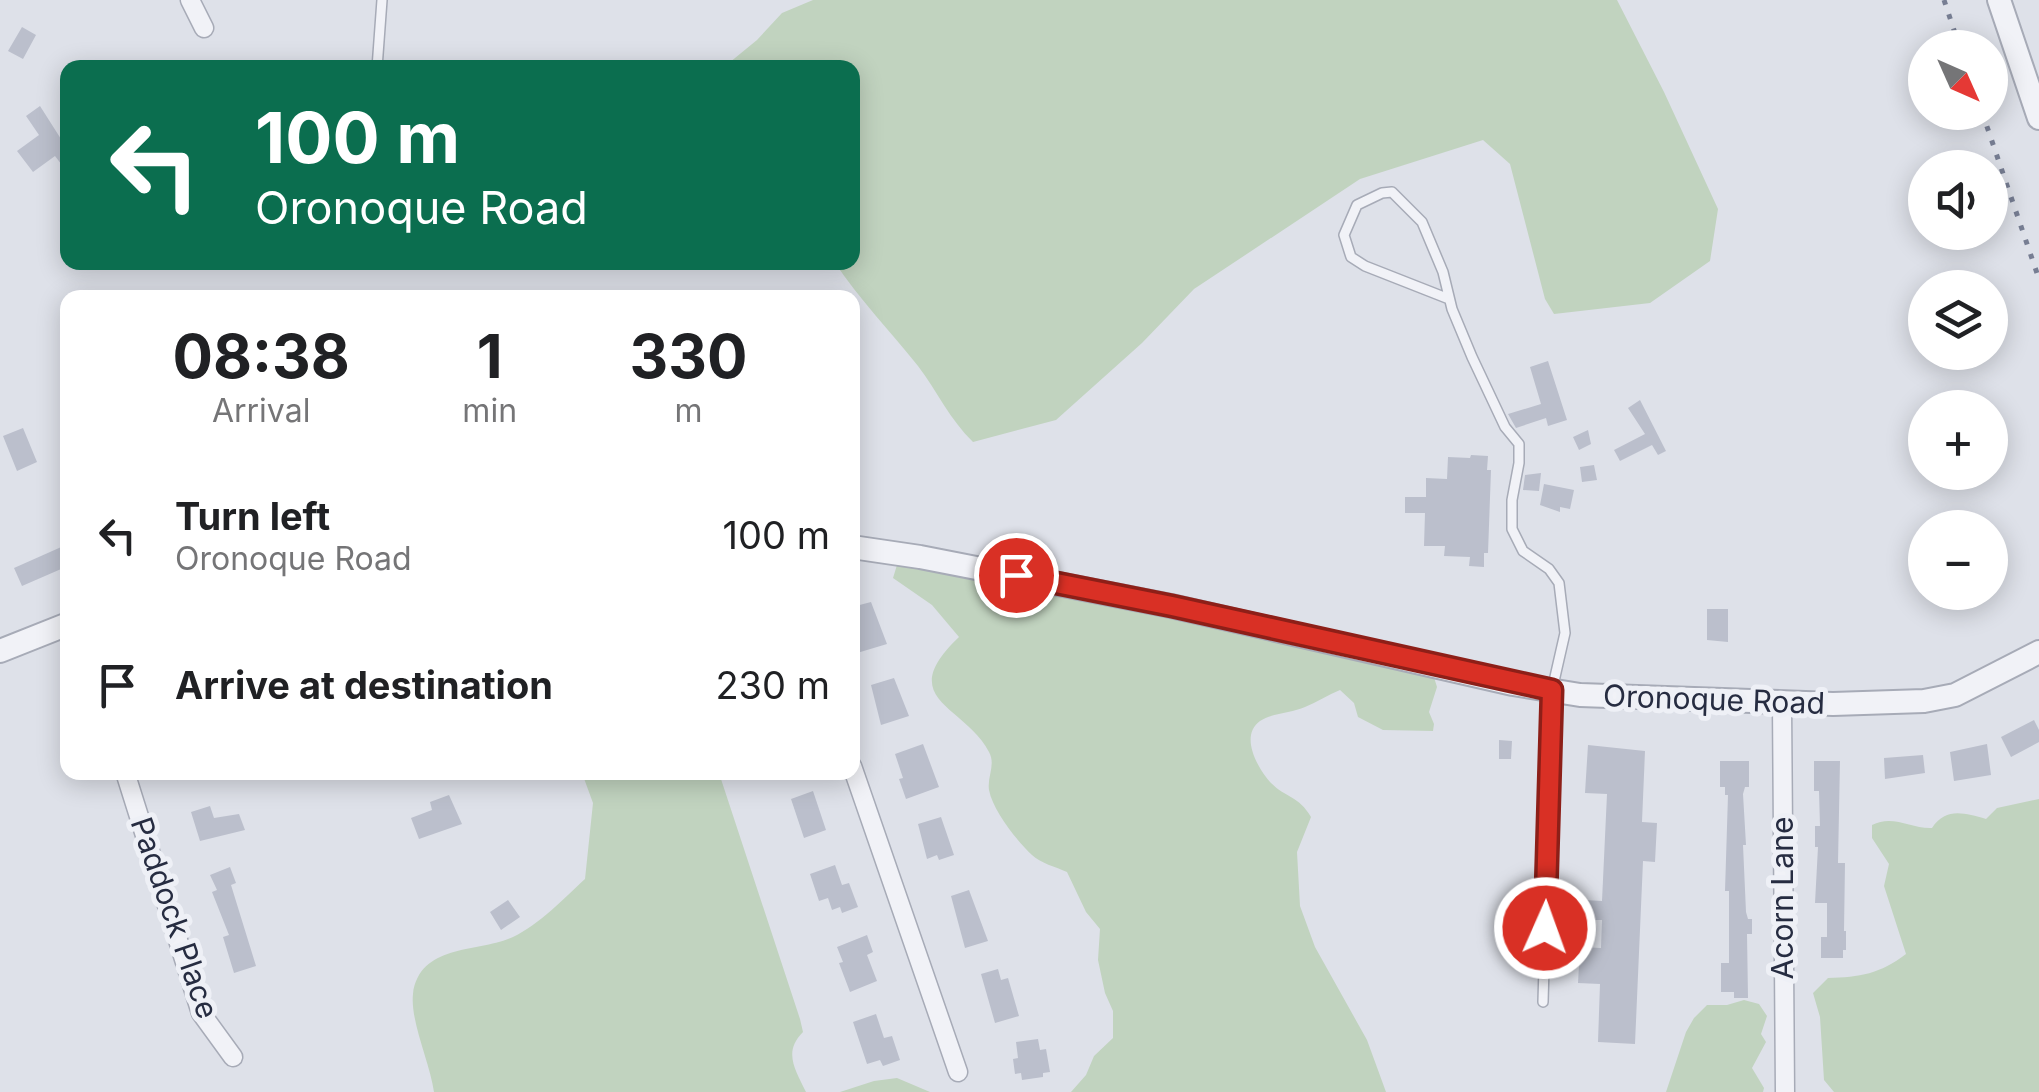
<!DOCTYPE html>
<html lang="en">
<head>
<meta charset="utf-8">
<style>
	:root { --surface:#fff; --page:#f6f6f6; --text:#202124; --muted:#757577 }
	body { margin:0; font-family:Inter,sans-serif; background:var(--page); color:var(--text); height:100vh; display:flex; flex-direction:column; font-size:38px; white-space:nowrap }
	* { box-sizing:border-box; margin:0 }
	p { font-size:32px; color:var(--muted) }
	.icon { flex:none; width:55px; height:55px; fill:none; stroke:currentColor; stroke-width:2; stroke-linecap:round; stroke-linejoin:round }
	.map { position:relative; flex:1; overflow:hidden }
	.details { position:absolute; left:60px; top:290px; width:800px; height:490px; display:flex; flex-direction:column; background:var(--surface); border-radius:20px; box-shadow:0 5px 25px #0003 }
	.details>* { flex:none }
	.top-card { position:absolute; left:60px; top:60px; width:800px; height:210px; border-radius:20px; box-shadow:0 5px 25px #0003; background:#0b6e4f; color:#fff; overflow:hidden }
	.needle { width:65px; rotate:135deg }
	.tools { position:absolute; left:1908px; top:30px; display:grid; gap:20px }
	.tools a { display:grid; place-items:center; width:100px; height:100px; border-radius:50%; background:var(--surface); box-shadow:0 5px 25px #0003; font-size:50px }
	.pin { position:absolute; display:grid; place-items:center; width:85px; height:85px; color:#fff; margin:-42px; border:5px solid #fff; border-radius:50%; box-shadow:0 2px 10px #0007 }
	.me { position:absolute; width:110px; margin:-55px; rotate:2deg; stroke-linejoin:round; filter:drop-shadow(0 0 8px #0008) }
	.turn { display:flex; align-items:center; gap:35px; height:210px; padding:0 30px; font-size:45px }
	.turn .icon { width:130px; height:130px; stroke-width:2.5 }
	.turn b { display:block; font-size:70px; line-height:85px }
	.eta { display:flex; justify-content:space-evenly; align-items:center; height:170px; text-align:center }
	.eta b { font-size:60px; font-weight:700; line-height:70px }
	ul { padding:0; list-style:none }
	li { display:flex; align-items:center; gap:30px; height:150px; padding:0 30px }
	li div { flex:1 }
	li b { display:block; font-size:38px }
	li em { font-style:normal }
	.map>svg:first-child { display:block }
	.green { fill:#c1d3bf }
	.building { fill:#bbbfcc }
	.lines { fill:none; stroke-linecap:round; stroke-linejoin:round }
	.service-casing { stroke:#a7abb7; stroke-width:12 }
	.minor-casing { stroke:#a7abb7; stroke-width:21 }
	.tertiary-casing { stroke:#a7abb7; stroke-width:26 }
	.service { stroke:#f1f2f7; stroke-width:9 }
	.minor { stroke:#f1f2f7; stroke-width:18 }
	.tertiary { stroke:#f1f2f7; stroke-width:22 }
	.rail { stroke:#777e93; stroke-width:5; stroke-dasharray:5 10; stroke-linecap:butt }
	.route-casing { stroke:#8d1f18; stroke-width:25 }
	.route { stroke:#d93025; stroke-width:18 }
	.labels { text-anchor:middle; stroke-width:10; stroke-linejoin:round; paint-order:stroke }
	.street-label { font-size:30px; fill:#262c41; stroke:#eef0f6 }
</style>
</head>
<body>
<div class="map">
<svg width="2039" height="1092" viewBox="0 0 2039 1092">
	<rect width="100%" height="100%" fill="#dee1e9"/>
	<!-- green -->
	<path class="green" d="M813,0H1617L1664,92L1718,209L1710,261L1650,303L1554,314L1545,299L1510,164L1483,140L1360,179L1194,289L1142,343L1056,420L973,442C950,420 937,391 918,366C890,331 860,300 835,263L852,262V68L724,67L757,40L782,13Z
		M897,565L1061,592L1433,674L1437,687L1429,712L1434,724L1433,731L1383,730L1358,717L1354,703L1340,690C1328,695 1317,702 1305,707C1292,713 1272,713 1260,721C1239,736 1258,769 1271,783C1286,798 1299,796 1311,817L1297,852L1300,906L1315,947L1367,1040L1386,1092H1071L1086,1075L1094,1056L1113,1038V1011L1105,993L1098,960L1100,929L1086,912L1067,872C1056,867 1040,863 1032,855C1017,841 993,811 989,790C987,776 996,765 989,752C965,705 893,700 959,637L932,605L893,578Z
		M582,773H719L800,1019L803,1032C783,1052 795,1069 806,1092H434C430,1063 410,1021 413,994C420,943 479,953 513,937C540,924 563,899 585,879L593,803Z
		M2039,799V1092H1834L1824,1080L1820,1017L1813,993L1828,978C1860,977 1880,974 1906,954L1884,886L1889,864L1872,838V825C1893,814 1911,829 1932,828C1946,807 1964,813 1986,819L1997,808Z
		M1744,1000L1759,1004L1767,1016L1761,1034L1766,1042L1752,1068L1764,1088L1763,1092H1666L1686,1032L1694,1018L1707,1005H1727Z
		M897,1078L930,1092H840L874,1081Z"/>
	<!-- building -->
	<path class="building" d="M22,27L36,35L23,59L8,51Z
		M40,106L68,150V173L55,156L33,172L17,151L39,135L26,116Z
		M1548,361L1567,420L1548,426L1546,418L1516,428L1508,414L1541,404L1530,367Z
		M1640,400L1666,451L1658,455L1652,445L1620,461L1614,450L1645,434L1628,408Z
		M23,428L37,462L17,471L3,436Z
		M1588,430L1591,444L1579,450L1573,437Z
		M1471,455L1488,456L1487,470H1491L1488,553H1484V567L1469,566L1470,557L1444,556L1445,546H1424L1425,513H1405V497H1426V478L1447,479L1448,457L1470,458Z
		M1594,465L1597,480L1582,482L1580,467Z
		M1541,473L1539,491L1523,490L1525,475Z
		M1544,484L1574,490L1570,509L1560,507V512L1540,505Z
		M68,544V566L22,586L14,568Z
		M871,602L887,644L857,653L852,638V607Z
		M1707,609H1728V642L1707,640Z
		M894,678L909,716L881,725L871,685Z
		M2034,720L2039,730V742L2011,757L2001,737Z
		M1499,740L1512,741L1511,759H1499Z
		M923,744L939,787L906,799L899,779L903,778L895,754Z
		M1987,744L1991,775L1954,781L1950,752Z
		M1588,745L1645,751L1642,822L1657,823L1655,862L1643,861L1635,1044L1598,1042L1600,984L1578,983L1580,947L1601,948L1602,920H1583L1584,900L1602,901L1607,794L1585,793Z
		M1923,755L1925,773L1885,779L1884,758Z
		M1720,761H1749V787H1745L1743,794L1746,845H1743L1746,912L1748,919H1752V934H1747L1748,998H1734V992H1721V963H1729V891H1725L1728,795H1725V787H1720Z
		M1814,761H1840L1838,863H1845L1844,931H1846V950H1843V958H1821V937H1827V903H1815L1818,847H1815V826H1820L1819,791H1814Z
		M813,791L826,830L804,838L791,799Z
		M449,795L462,824L419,839L411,818L432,810L430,802Z
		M210,806L214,818L239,814L245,830L200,841L191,812Z
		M941,817L954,855L939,860L937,855L927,859L918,824Z
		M835,865L842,885L849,883L858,907L842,913L840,907L832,910L828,898L819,901L810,874Z
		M230,867L236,883L231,885L256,966L234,973L223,937L229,935L212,892L217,890L210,875Z
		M969,890L988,941L965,948L951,896Z
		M508,900L520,917L501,930L490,912Z
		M867,935L873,952L867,955L877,981L850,992L839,963L843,962L837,947Z
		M998,969L1001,980L1008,978L1019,1016L995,1023L981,974Z
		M876,1014L884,1038L892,1036L900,1060L883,1066L880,1060L867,1064L853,1022Z
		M1038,1039L1040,1050L1046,1049L1050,1072L1043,1073V1077L1022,1080L1021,1073L1015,1074L1013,1059L1018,1058L1016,1042Z"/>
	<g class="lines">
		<!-- service casing -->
		<g class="service-casing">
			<path id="service" d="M377,68L382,0
				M1449,299L1365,266L1351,257L1344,235L1357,205L1382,193L1392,192L1422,222L1443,272L1452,309L1472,357L1505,427L1519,444V463L1512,500V529L1523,551L1549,569L1559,583L1565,633L1552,690L1543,1002"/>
		</g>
		<!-- minor casing -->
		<g class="minor-casing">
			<path id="minor" d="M190,0L204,28
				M1782,704L1785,1092
				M852,766L958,1072
				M125,772L201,1013L233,1057"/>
		</g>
		<!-- tertiary casing -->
		<g class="tertiary-casing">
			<path id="tertiary" d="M1999,0L2039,118
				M852,547L920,557L1171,606L1513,684L1580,695L1833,704L1924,701L1955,695L2039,652
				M0,651L68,624"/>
		</g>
		<!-- service -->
		<use href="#service" class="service"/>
		<!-- minor -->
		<use href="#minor" class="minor"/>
		<!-- tertiary -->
		<use href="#tertiary" class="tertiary"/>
		<!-- rail -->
		<path class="rail" d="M1944,0L1960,48
			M1982,112L2039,279"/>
	</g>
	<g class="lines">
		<!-- route casing -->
		<g class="route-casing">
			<path id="route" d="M1016,575L1172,606L1552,690L1545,928"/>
		</g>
		<!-- route -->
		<use href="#route" class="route"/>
	</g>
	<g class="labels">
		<!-- street labels -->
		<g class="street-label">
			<text transform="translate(1714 700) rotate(2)" y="10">Oronoque Road</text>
			<text transform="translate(1783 898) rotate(-90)" y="10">Acorn Lane</text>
			<text transform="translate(174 918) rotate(71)" y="10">Paddock Place</text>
		</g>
	</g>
</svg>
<div class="tools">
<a><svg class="needle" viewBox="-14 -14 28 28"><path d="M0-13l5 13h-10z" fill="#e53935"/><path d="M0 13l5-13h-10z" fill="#757577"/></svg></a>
<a><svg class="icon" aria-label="sound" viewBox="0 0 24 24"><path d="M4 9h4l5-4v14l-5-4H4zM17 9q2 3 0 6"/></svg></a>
<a><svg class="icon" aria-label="layers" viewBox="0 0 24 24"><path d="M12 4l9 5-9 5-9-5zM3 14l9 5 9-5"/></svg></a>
<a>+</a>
<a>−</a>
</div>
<div class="pin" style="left:1016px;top:575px;background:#d93025"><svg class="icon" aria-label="arrive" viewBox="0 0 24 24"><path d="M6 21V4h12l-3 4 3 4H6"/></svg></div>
<svg class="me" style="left:1545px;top:928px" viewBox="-20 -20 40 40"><circle r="17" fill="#d93025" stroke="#fff" stroke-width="3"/><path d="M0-11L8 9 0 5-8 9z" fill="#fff"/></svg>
<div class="top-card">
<div class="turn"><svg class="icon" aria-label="left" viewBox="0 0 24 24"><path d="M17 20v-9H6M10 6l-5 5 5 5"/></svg><div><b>100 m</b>Oronoque Road</div></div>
</div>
<section class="details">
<div class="eta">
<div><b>08:38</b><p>Arrival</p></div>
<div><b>1</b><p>min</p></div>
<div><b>330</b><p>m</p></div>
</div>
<ul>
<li><svg class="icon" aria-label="left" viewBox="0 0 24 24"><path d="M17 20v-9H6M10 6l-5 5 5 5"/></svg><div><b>Turn left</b><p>Oronoque Road</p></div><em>100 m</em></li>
<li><svg class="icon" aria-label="arrive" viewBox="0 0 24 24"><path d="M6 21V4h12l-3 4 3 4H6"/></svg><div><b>Arrive at destination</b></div><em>230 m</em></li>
</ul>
</section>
</div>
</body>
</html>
